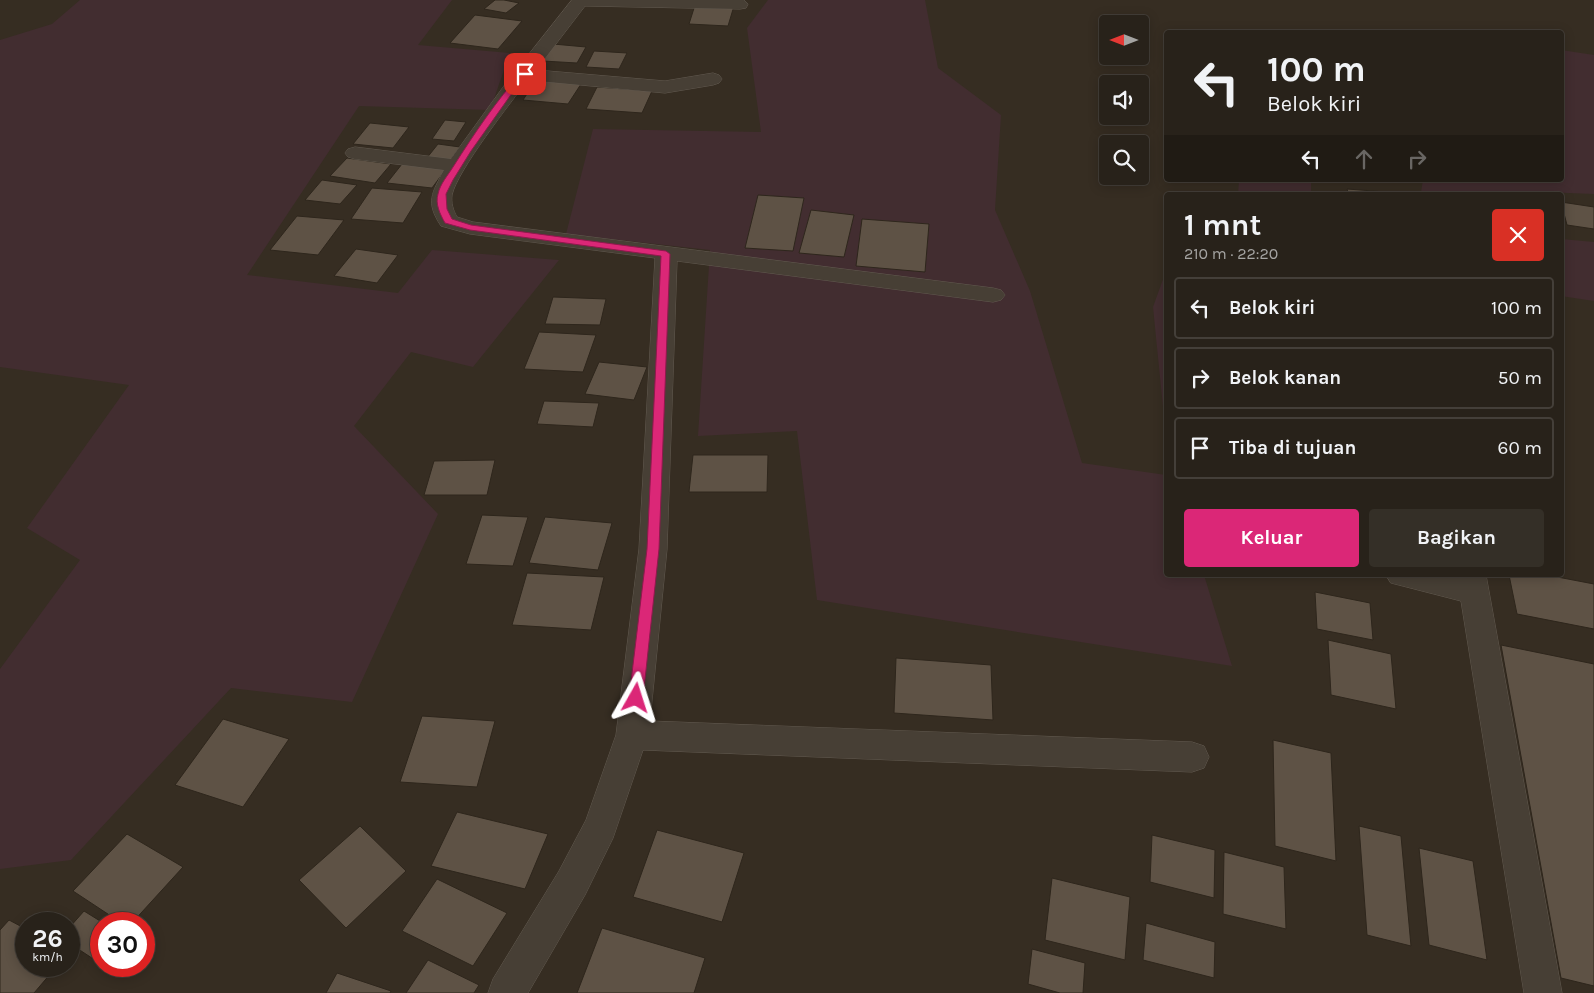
<!DOCTYPE html>
<html lang="id">
<head>
<meta charset="utf-8">
<style>
	:root { --surface:#28221a; --page:#342f27; --text:#f1f3f6; --muted:#a5a4a2; --line:#443f39; --accent:#db2777 }
	body { margin:0; font-family:Karla,sans-serif; background:var(--page); color:var(--text); height:100vh; display:flex; flex-direction:column; font-size:19px; white-space:nowrap }
	* { box-sizing:border-box; margin:0 }
	p { font-size:16px; color:var(--muted) }
	.icon { flex:none; width:28px; height:28px; fill:none; stroke:currentColor; stroke-width:2; stroke-linecap:round; stroke-linejoin:round }
	.map { position:relative; flex:1; overflow:hidden }
	.details { position:absolute; left:1164px; top:192px; width:400px; height:385px; display:flex; flex-direction:column; background:var(--surface); border-radius:5px; box-shadow:0 2px 12px #0003,0 0 0 1px var(--line) }
	.details>* { flex:none }
	.guide { position:absolute; left:1164px; top:30px; width:400px; height:152px; border-radius:5px; box-shadow:0 2px 12px #0003,0 0 0 1px var(--line); background:#28221a; color:var(--text); overflow:hidden }
	.needle { width:32px; rotate:270deg }
	.controls { position:absolute; left:1099px; top:15px; display:grid; gap:10px }
	.controls a { display:grid; place-items:center; width:50px; height:50px; border-radius:5px; background:var(--surface); box-shadow:0 2px 12px #0003,0 0 0 1px var(--line); font-size:25px }
	.speed { position:absolute; left:15px; top:912px; display:flex; gap:10px; font-size:25px; font-weight:700; text-align:center }
	.speed>* { display:grid; place-content:center; width:65px; height:65px; border-radius:50%; background:var(--surface); box-shadow:0 2px 12px #0003,0 0 0 1px var(--line); line-height:1 }
	.speed small { font-size:12px; font-weight:400 }
	.speed .limit { border:8px solid #d22; background:#fff; color:#111 }
	.pin { position:absolute; display:grid; place-items:center; width:42px; height:42px; color:#fff; margin:-21px; border-radius:10px; box-shadow:0 2px 8px #0006 }
	.me { position:absolute; width:55px; margin:-28px; rotate:6deg; stroke-linejoin:round; filter:drop-shadow(0 0 4px #0008) }
	.turn { display:flex; align-items:center; gap:18px; height:105px; padding:0 20px; font-size:22px }
	.turn .icon { width:65px; height:65px; stroke-width:2.5 }
	.turn b { display:block; font-size:35px; line-height:42px }
	.lanes { display:flex; align-items:center; height:48px; padding:0 20px; background:#0003; justify-content:center; gap:25px; direction:ltr }
	.lanes .off { opacity:.35 }
	.round { display:grid; place-items:center; flex:none; width:52px; height:52px; border-radius:5px; background:var(--page) }
	.overview { display:flex; align-items:center; justify-content:space-between; height:85px; padding:0 20px }
	h1 { font-size:30px; font-weight:700; line-height:38px }
	.button { display:flex; gap:10px; margin-top:auto; padding:10px 20px }
	.button a { flex:1; height:58px; border-radius:5px; background:var(--accent); color:#fff; font-size:20px; font-weight:700; line-height:58px; text-align:center }
	.button a+a { background:var(--page); color:var(--text) }
	ul { padding:0; list-style:none }
	li { display:flex; align-items:center; gap:15px; height:62px; margin:0 10px 8px; padding:0 10px; border:2px solid var(--line); border-radius:5px }
	li div { flex:1 }
	li b { display:block; font-size:19px }
	li em { font-style:normal }
	.map>svg:first-child { display:block }
	.green { fill:#422d30 }
	.building { fill:#5e5245; stroke:#2e261c }
	.lines { fill:none; stroke-linecap:round; stroke-linejoin:round }
	.minor-casing { stroke:#625a50; stroke-width:1 }
	.minor { fill:#473f35; fill-rule:evenodd }
	.route { fill:#db2777; stroke:#8e194d }
</style>
</head>
<body>
<div class="map">
<svg width="1594" height="993" viewBox="0 0 1594 993">
	<rect width="100%" height="100%" fill="#362d22"/>
	<!-- green -->
	<path class="green" d="M80,0H452L418,45L510,53L490,110L359,106L247,275L398,293L432,250L559,260L473,367L411,352L354,426L438,514L352,702L231,688L71,860L0,869V669L80,560L27,528L129,385L0,367V40L52,24Z
		M768,0H925L938,68L1001,115L995,210L1030,291L1082,463L1166,475V575H1204L1232,666L817,600L797,431L698,436L710,250L566,234L593,129L761,132L747,28Z
		M1561,50L1594,55V194L1516,191L1518,195H1423L1421,192L1423,180H1561Z
		M1239,180H1311V195H1238Z
		M1561,239L1594,242V301L1561,296Z
		M1166,271V437L1153,307Z"/>
	<!-- building -->
	<path class="building" d="M495,0H504L519,3L506,13L484,9Z
		M695,5L734,6L728,26L689,24Z
		M475,15L522,21L498,49L450,43Z
		M553,44L586,47L577,63L543,61Z
		M594,51L627,53L619,69L586,67Z
		M536,80L581,84L568,104L523,100Z
		M597,87L652,91L642,113L586,109Z
		M445,120L466,122L454,141L432,139Z
		M370,123L409,127L393,148L353,144Z
		M438,144L460,147L449,162L426,159Z
		M347,158L391,164L375,183L330,176Z
		M402,164L446,169L432,188L387,183Z
		M322,180L357,185L340,204L305,200Z
		M372,188L422,192L403,223L351,219Z
		M1347,189L1413,194V195H1349Z
		M758,195L804,198L793,251L745,248Z
		M1561,202L1594,207V229L1567,225Z
		M811,210L854,215L844,257L799,253Z
		M297,216L344,220L318,255L270,250Z
		M862,219L929,224L925,272L856,266Z
		M356,249L398,255L377,283L334,276Z
		M553,297L606,299L600,325L545,324Z
		M539,332L596,335L583,372L524,369Z
		M599,362L647,367L634,400L585,394Z
		M544,401L599,403L593,427L537,424Z
		M693,455H768L767,492H689Z
		M495,460L487,495H424L434,461Z
		M482,515L528,517L513,566L466,564Z
		M545,517L612,523L598,570L529,563Z
		M527,573L604,577L591,630L512,625Z
		M1509,575H1547L1594,584V629L1517,614Z
		M1315,592L1370,603L1373,640L1317,629Z
		M1328,640L1391,654L1396,709L1331,695Z
		M1501,645L1594,664V986L1561,978Z
		M896,658L991,665L993,720L894,713Z
		M422,716L495,721L477,787L400,782Z
		M223,719L289,739L243,807L175,785Z
		M1273,740L1331,753L1336,861L1275,846Z
		M457,812L548,834L525,889L431,866Z
		M360,826L406,871L346,928L299,880Z
		M1359,826L1401,836L1411,946L1367,935Z
		M657,830L744,853L722,922L633,897Z
		M127,834L183,867L131,924H123L73,891Z
		M1152,835L1215,850L1214,898L1150,882Z
		M1419,848L1473,861L1487,960L1429,945Z
		M1224,852L1284,867L1286,929L1223,914Z
		M1052,878L1130,897L1125,960L1045,940Z
		M437,879L507,913L473,966L402,931Z
		M84,911L105,924H101V964L69,943V928Z
		M9,920L26,929V966H57L34,993H0V930Z
		M1146,923L1215,942L1214,978L1143,960Z
		M602,928L705,958L694,993H577Z
		M1032,949L1085,963L1083,993H1060L1028,984Z
		M428,960L479,985L474,993H406Z
		M337,973L391,991L390,993H326Z"/>
	<g class="lines">
		<!-- minor casing -->
		<g class="minor-casing">
			<path id="minor" d="M572,0H744L748,4L746,8L740,9L585,6L536,70L665,81L713,73L719,75L722,79L719,83L713,85L665,93L528,80C511,102 457,171 452,195C451,203 453,210 457,217L473,222L993,288L1001,290L1005,295L1001,300L993,302L677,261L667,549L650,721L1192,742L1204,746L1209,757L1204,768L1192,772L643,750L613,838L585,895L528,993H488L493,979L559,871L586,820L616,735L639,549L655,258L470,234L441,226C425,202 432,193 444,170L355,159L348,157L345,153L348,149L355,147L451,159L506,83Z
				M1386,575H1486L1562,993H1524L1461,601L1391,583Z"/>
		</g>
		<!-- minor -->
		<use href="#minor" class="minor"/>
	</g>
	<!-- route -->
	<path class="route" d="M522,72L529,74L515,89L471,151L453,180L446,194L447,209L452,219L471,225L666,251L670,254L659,549L643,698L641,702L636,704L631,702L629,698L647,549L661,256L470,230L445,223C440,214 435,204 438,194C440,184 448,175 453,167C474,134 496,101 522,72Z"/>
</svg>
<div class="controls">
<a><svg class="needle" viewBox="-14 -14 28 28"><path d="M0-13l5 13h-10z" fill="#e53935"/><path d="M0 13l5-13h-10z" fill="#a5a4a2"/></svg></a>
<a><svg class="icon" aria-label="sound" viewBox="0 0 24 24"><path d="M4 9h4l5-4v14l-5-4H4zM17 9q2 3 0 6"/></svg></a>
<a><svg class="icon" aria-label="search" viewBox="0 0 24 24"><circle cx="10" cy="10" r="6"/><path d="M15 15l6 6"/></svg></a>
</div>
<div class="speed"><div>26<small>km/h</small></div><div class="limit">30</div></div>
<div class="pin" style="left:525px;top:74px;background:#d93025"><svg class="icon" aria-label="arrive" viewBox="0 0 24 24"><path d="M6 21V4h12l-3 4 3 4H6"/></svg></div>
<svg class="me" style="left:636px;top:698px" viewBox="-20 -20 40 40"><path d="M0-17L14 15 0 8-14 15z" fill="#db2777" stroke="#fff" stroke-width="4"/></svg>
<div class="guide">
<div class="turn"><svg class="icon" aria-label="left" viewBox="0 0 24 24"><path d="M17 20v-9H6M10 6l-5 5 5 5"/></svg><div><b>100 m</b>Belok kiri</div></div>
<div class="lanes"><svg class="icon" aria-label="left" viewBox="0 0 24 24"><path d="M17 20v-9H6M10 6l-5 5 5 5"/></svg><svg class="icon off" aria-label="ahead" viewBox="0 0 24 24"><path d="M12 20V5M6 11l6-6 6 6"/></svg><svg class="icon off" aria-label="right" viewBox="0 0 24 24"><path d="M7 20v-9h11M14 6l5 5-5 5"/></svg></div>
</div>
<section class="details">
<div class="overview"><div><h1>1 mnt</h1><p>210 m · 22:20</p></div><a class="round" style="background:#d93025;color:#fff"><svg class="icon" aria-label="close" viewBox="0 0 24 24"><path d="M6 6l12 12M18 6L6 18"/></svg></a></div>
<ul>
<li><svg class="icon" aria-label="left" viewBox="0 0 24 24"><path d="M17 20v-9H6M10 6l-5 5 5 5"/></svg><div><b>Belok kiri</b></div><em>100 m</em></li>
<li><svg class="icon" aria-label="right" viewBox="0 0 24 24"><path d="M7 20v-9h11M14 6l5 5-5 5"/></svg><div><b>Belok kanan</b></div><em>50 m</em></li>
<li><svg class="icon" aria-label="arrive" viewBox="0 0 24 24"><path d="M6 21V4h12l-3 4 3 4H6"/></svg><div><b>Tiba di tujuan</b></div><em>60 m</em></li>
</ul>
<div class="button"><a>Keluar</a><a>Bagikan</a></div>
</section>
</div>
</body>
</html>
